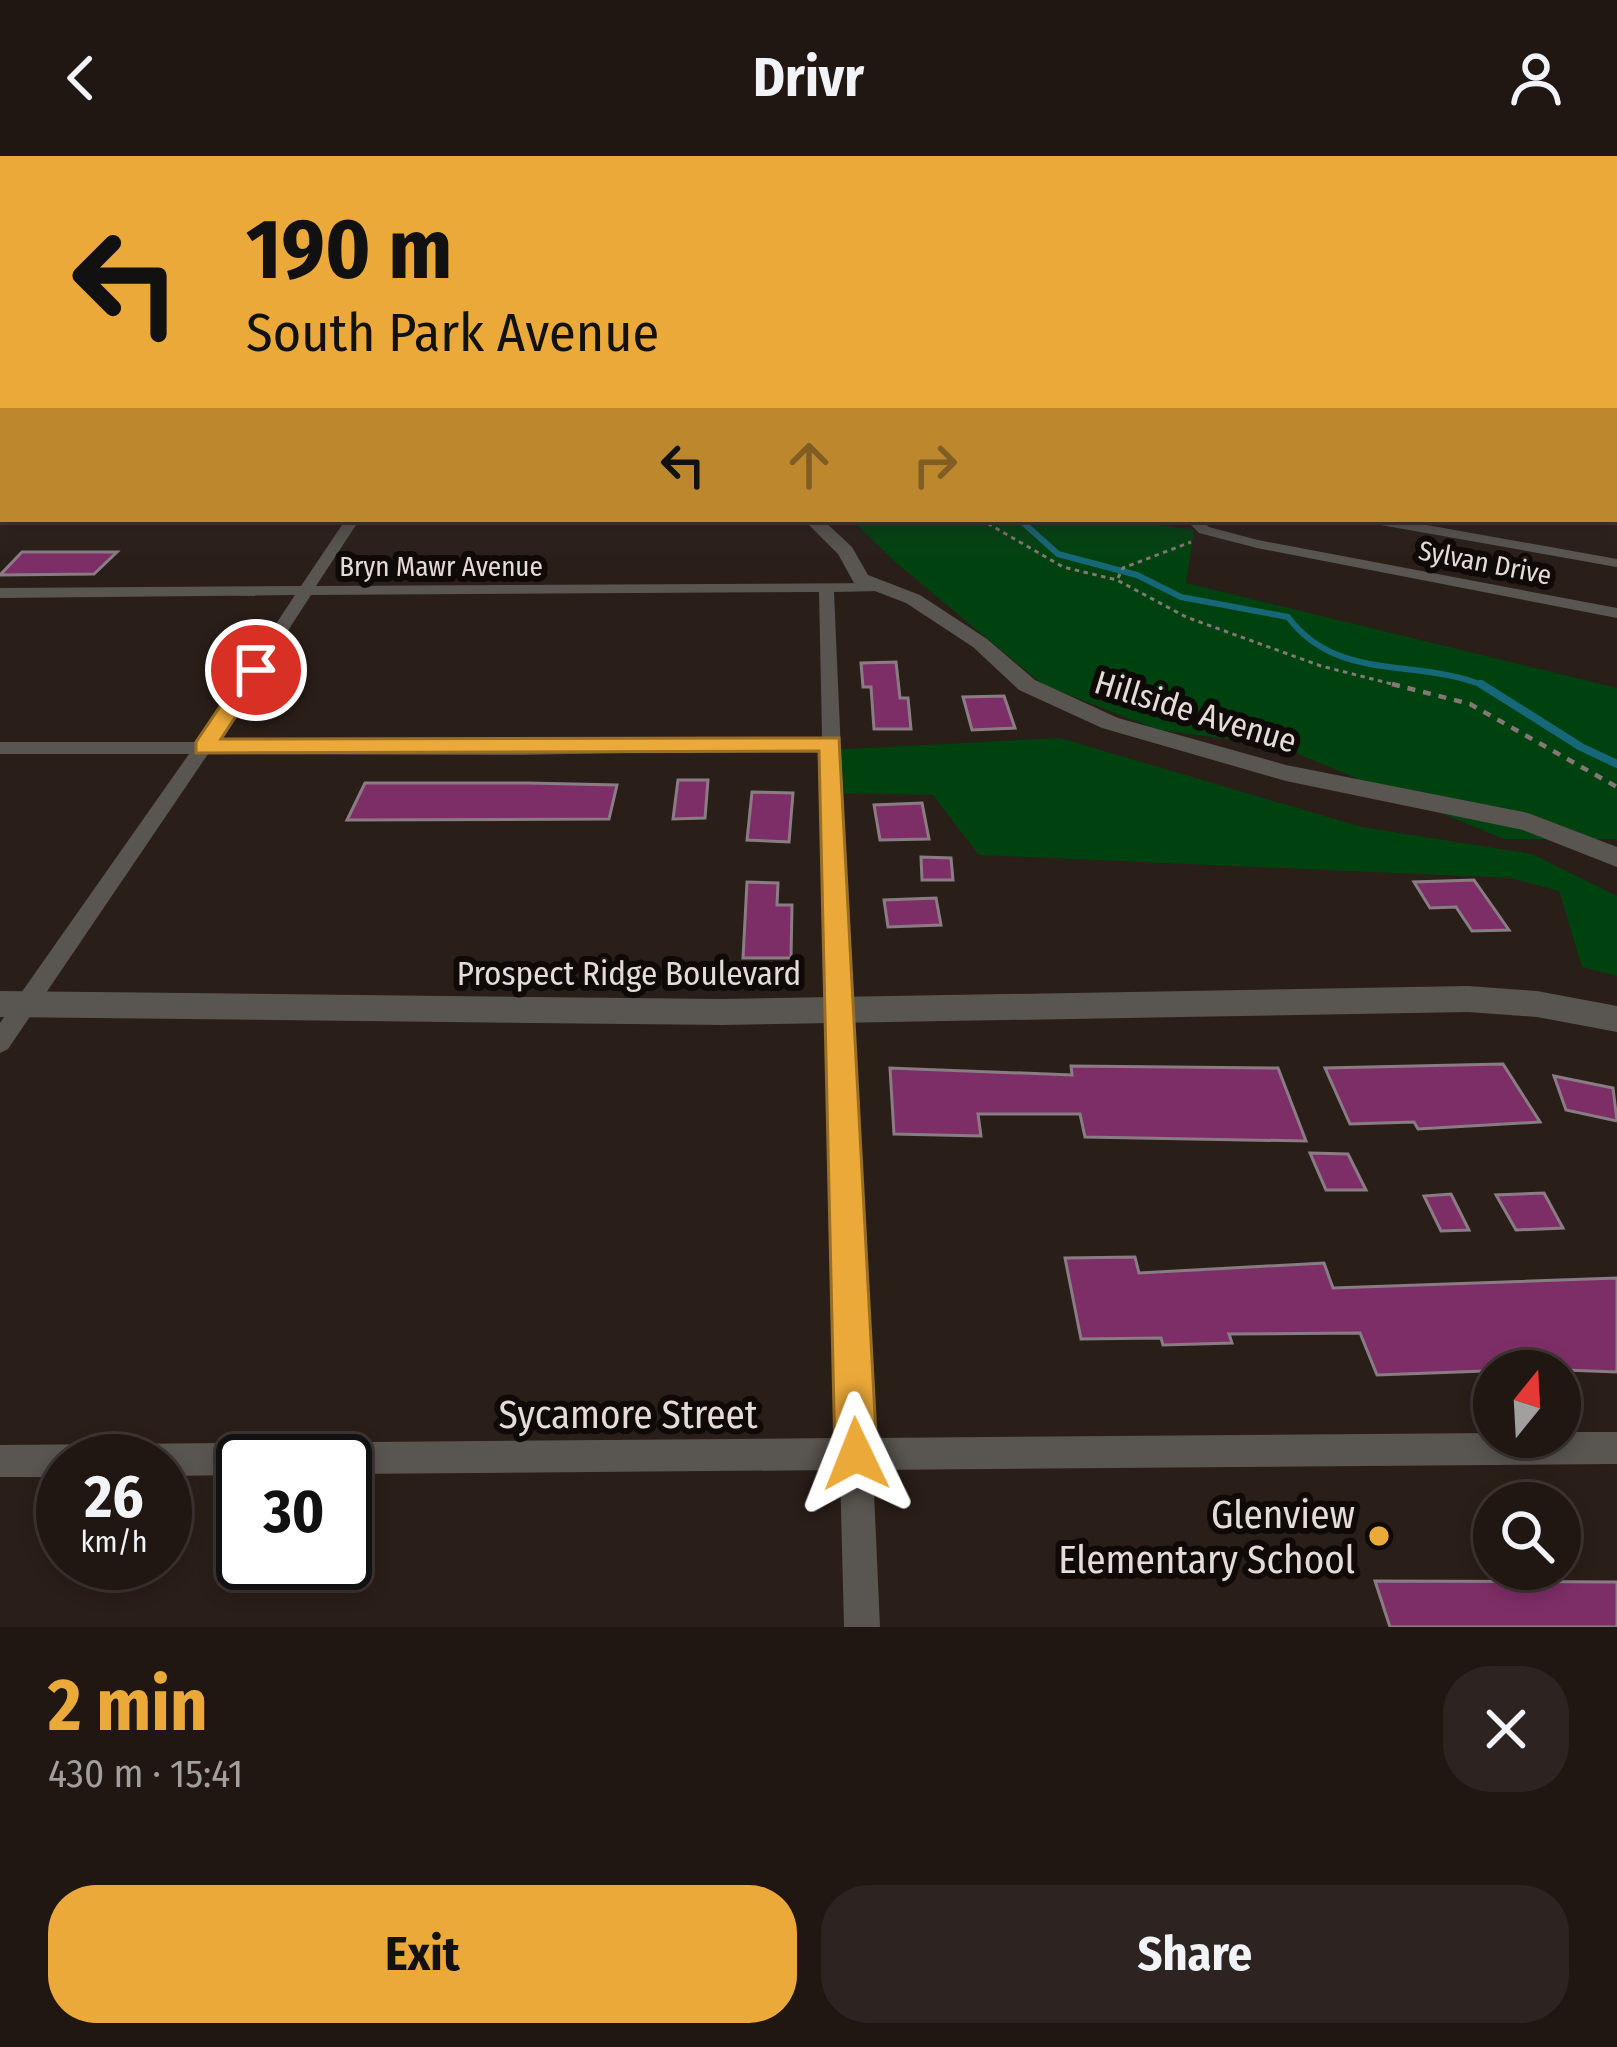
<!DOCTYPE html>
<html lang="en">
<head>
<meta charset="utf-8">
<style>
	:root { --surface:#201612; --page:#2d2320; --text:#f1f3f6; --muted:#a29f9f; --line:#3d3532; --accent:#eba939 }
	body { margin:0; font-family:"Fira Sans Condensed",sans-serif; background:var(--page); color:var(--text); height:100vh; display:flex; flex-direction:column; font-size:45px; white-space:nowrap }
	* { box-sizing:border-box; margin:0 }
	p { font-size:39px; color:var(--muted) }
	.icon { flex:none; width:66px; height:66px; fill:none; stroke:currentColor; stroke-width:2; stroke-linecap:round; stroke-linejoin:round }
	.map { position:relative; height:1471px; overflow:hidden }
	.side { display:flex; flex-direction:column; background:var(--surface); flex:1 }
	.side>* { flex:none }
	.hud { position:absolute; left:0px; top:0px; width:1617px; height:366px; box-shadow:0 6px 18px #0003,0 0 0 3px var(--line); background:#eba939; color:#111; overflow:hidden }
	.needle { width:78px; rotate:18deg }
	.buttons { position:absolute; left:1473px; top:1194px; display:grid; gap:24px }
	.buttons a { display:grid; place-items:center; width:108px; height:108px; border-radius:50%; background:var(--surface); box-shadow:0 6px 18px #0003,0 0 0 3px var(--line); font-size:60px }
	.speed { position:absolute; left:36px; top:1278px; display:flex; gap:24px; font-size:60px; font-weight:700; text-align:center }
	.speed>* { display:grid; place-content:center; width:156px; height:156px; border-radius:50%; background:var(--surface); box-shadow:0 6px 18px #0003,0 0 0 3px var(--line); line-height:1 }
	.speed small { font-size:30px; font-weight:400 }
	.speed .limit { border:6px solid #111; border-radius:18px; background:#fff; color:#111 }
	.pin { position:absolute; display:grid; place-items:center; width:102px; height:102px; color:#fff; margin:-51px; border:6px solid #fff; border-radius:50%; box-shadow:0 3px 12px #0007 }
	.me { position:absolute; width:132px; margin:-66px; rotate:358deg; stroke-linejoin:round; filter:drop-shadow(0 0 9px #0008) }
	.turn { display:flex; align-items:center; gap:42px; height:252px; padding:0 48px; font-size:54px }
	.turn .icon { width:156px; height:156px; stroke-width:2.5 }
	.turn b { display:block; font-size:84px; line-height:102px }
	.lanes { display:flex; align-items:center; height:114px; padding:0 48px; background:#0003; justify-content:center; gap:60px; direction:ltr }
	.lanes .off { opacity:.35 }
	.round { display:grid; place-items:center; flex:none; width:126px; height:126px; border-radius:48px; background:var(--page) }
	.head { display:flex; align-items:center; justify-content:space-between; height:204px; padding:0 48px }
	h1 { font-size:72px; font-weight:700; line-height:90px; color:var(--accent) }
	.primary-button { display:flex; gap:24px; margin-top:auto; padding:24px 48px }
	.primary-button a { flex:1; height:138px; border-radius:48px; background:var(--accent); color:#111; font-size:48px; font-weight:700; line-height:138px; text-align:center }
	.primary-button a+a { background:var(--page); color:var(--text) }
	header { display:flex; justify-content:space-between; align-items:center; height:156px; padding:0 48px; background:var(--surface); font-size:54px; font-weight:700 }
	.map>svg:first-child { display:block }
	.green { fill:#00420f }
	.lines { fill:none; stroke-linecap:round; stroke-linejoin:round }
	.stream-far1 { stroke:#166879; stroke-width:6 }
	.stream { stroke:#166879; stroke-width:8 }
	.building { fill:#7e2e66; stroke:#8a7c84; stroke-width:3 }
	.path-far1 { stroke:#837873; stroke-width:3; stroke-dasharray:4.5 4.5; stroke-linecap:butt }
	.path { stroke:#837873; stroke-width:4.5; stroke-dasharray:8 8; stroke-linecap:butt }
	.service { stroke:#595550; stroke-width:8 }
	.minor { fill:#595550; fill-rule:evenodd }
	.tertiary { fill:#595550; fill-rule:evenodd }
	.primary { fill:#90897e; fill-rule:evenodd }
	.route { fill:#eba939; stroke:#996e25; stroke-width:3 }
	.poi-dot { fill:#eba939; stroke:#0f0907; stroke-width:4.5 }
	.labels { text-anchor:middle; stroke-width:12; stroke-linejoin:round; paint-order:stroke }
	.far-street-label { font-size:27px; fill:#e5dcd8; stroke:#0f0907 }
	.street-label { font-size:33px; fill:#e5dcd8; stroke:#0f0907 }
	.near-street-label { font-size:39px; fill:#e5dcd8; stroke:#0f0907 }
	.near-poi-label { font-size:39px; fill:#e5dcd8; stroke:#0f0907; text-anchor:end }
</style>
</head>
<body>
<header><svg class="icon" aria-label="back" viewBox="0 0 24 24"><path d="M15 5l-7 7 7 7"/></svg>Drivr<svg class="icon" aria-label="person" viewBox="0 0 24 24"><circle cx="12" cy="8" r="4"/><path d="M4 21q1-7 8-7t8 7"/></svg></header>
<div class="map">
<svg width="1617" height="1471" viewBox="0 0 1617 1471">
	<rect width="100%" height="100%" fill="#2a1e18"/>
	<!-- green -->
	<path class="green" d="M851,363H1118L1194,374L1186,427L1617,532V683H1504L1279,590L1159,574L1043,529L894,405Z
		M1060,582L1362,671L1532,698L1617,740V820L1582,811L1559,735L1510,722L979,699L933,639L830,637L828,594Z"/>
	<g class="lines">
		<!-- stream-far1 -->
		<path class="stream-far1" d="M1019,363L1058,398L1137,419L1181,441L1288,461C1338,528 1419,501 1487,531"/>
		<!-- stream -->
		<path class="stream" d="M1481,528L1581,591L1617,608"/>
	</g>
	<!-- building -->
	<path class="building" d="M22,396H117L94,418L0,419Z
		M896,506L900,542H908L911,573H874L871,531H863L861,507Z
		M1004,540L1015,572L972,574L963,541Z
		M678,624H708L705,662L673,663Z
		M365,627H528L617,629L609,663L347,664Z
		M752,636L793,637L789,686L747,684Z
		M922,647L929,683L880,684L874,649Z
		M921,701L951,702L953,724H922Z
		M1474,724L1509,774L1472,775L1456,751L1430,752L1414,726Z
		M747,726L778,727L777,749H792L791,802H743Z
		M936,742L941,769L888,771L884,744Z
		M1503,908L1540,966L1418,973L1414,966L1350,968L1325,912Z
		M1071,910L1278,912L1306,985L1085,981L1080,958H978L981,980L894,978L890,912L1072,919Z
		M1554,920L1613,932L1617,965L1566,954Z
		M1310,997L1348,998L1366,1034H1326Z
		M1544,1037L1563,1072L1516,1074L1496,1039Z
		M1451,1038L1469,1074L1441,1075L1424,1040Z
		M1135,1101L1139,1117L1324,1107L1333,1132L1617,1122V1216L1539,1213L1377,1219L1360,1177L1229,1178L1232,1187L1163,1189L1161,1182L1081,1183L1065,1102Z
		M1375,1425L1617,1426V1471H1390Z"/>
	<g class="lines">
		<!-- path-far1 -->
		<path class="path-far1" d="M980,363L1063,411L1117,424L1186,461L1321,510L1404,531
			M1118,422L1123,412L1191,386"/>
		<!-- path -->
		<path class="path" d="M1392,528L1470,548L1617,631"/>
		<!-- service -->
		<path class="service" d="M1370,363L1617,407"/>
		<!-- minor -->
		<path class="minor" d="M0,242H3V248H0Z
			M3,275V285L0,286V276Z
			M0,322H3V330H0Z
			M1614,329L1617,330V340L1614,339Z
			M1614,359H1617V367L1607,363H1614Z
			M346,363H360L316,430L882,427L889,431L882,435L834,436L871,1282L1494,1277V1281H1560V1276H1617V1308L873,1314L880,1471H844L840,1314L345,1318V1305H243V1319L165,1320V1305H63V1321H0V1289L839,1282L822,593L521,599L208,598L8,893L0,897V867L189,598H0V586H198L295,439L0,442V432L301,430ZM819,436L822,581L521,587L216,586L311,439Z
			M1185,363H1200L1209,371L1258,384L1617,452V462L1257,392L1199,377Z"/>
		<!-- tertiary -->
		<path class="tertiary" d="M803,363H822L852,391L868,419L920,439L987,483L1035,524L1118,562L1286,609L1528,657L1617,691V711L1523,674L1286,625L1102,572L1019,534L973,491L906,447L854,427L838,398Z
			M1468,830L1537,835L1617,850V876L1537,861L1468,856L722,869L0,861V835L722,843Z"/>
		<!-- primary -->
		<path class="primary" d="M1614,257H1617V267H1614Z"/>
	</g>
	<!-- sky -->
	<linearGradient id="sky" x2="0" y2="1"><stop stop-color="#17100d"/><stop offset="0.49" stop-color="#444148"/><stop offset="1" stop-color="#444148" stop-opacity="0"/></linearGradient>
	<rect width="1617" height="405" fill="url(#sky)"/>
	<!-- route -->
	<path class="route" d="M256,507L266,514L221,583L839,582L877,1298L870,1313L856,1319L841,1313L835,1298L819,595L196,597V586L248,509Z"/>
	<!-- markers -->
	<circle class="poi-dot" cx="1379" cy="1380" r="12"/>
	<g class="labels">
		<!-- far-street labels -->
		<g class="far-street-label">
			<text transform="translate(1485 407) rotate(11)" y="9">Sylvan Drive</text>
			<text x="441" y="420">Bryn Mawr Avenue</text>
		</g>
		<!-- street labels -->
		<g class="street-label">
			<text transform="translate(1196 555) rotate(17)" y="12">Hillside Avenue</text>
			<text x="629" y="829">Prospect Ridge Boulevard</text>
		</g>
		<!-- near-street labels -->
		<g class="near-street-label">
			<text x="628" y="1272">Sycamore Street</text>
		</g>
		<!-- near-poi labels -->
		<g class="near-poi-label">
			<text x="1355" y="1372">Glenview<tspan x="1355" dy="45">Elementary School</tspan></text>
		</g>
	</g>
</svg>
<div class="buttons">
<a><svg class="needle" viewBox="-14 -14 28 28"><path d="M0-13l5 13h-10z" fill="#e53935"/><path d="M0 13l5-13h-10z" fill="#a29f9f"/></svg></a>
<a><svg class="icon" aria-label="search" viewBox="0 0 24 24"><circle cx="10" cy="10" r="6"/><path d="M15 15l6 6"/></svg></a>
</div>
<div class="speed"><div>26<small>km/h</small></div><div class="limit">30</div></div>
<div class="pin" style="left:256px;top:514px;background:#d93025"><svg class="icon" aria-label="arrive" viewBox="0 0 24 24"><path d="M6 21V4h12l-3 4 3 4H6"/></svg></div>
<svg class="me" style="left:856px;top:1298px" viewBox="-20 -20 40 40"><path d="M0-17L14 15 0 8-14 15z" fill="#eba939" stroke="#fff" stroke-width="4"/></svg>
<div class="hud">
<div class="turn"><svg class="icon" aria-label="left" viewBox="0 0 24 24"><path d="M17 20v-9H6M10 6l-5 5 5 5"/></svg><div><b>190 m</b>South Park Avenue</div></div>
<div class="lanes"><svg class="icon" aria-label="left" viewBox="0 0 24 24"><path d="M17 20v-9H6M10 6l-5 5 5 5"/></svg><svg class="icon off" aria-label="ahead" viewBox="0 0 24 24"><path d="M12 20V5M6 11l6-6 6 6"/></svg><svg class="icon off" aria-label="right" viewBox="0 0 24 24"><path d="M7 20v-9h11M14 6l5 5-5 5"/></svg></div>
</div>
</div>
<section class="side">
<div class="head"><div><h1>2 min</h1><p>430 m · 15:41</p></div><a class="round"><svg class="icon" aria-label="close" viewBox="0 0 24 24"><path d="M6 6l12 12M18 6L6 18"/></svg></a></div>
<div class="primary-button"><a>Exit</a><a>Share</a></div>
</section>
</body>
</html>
